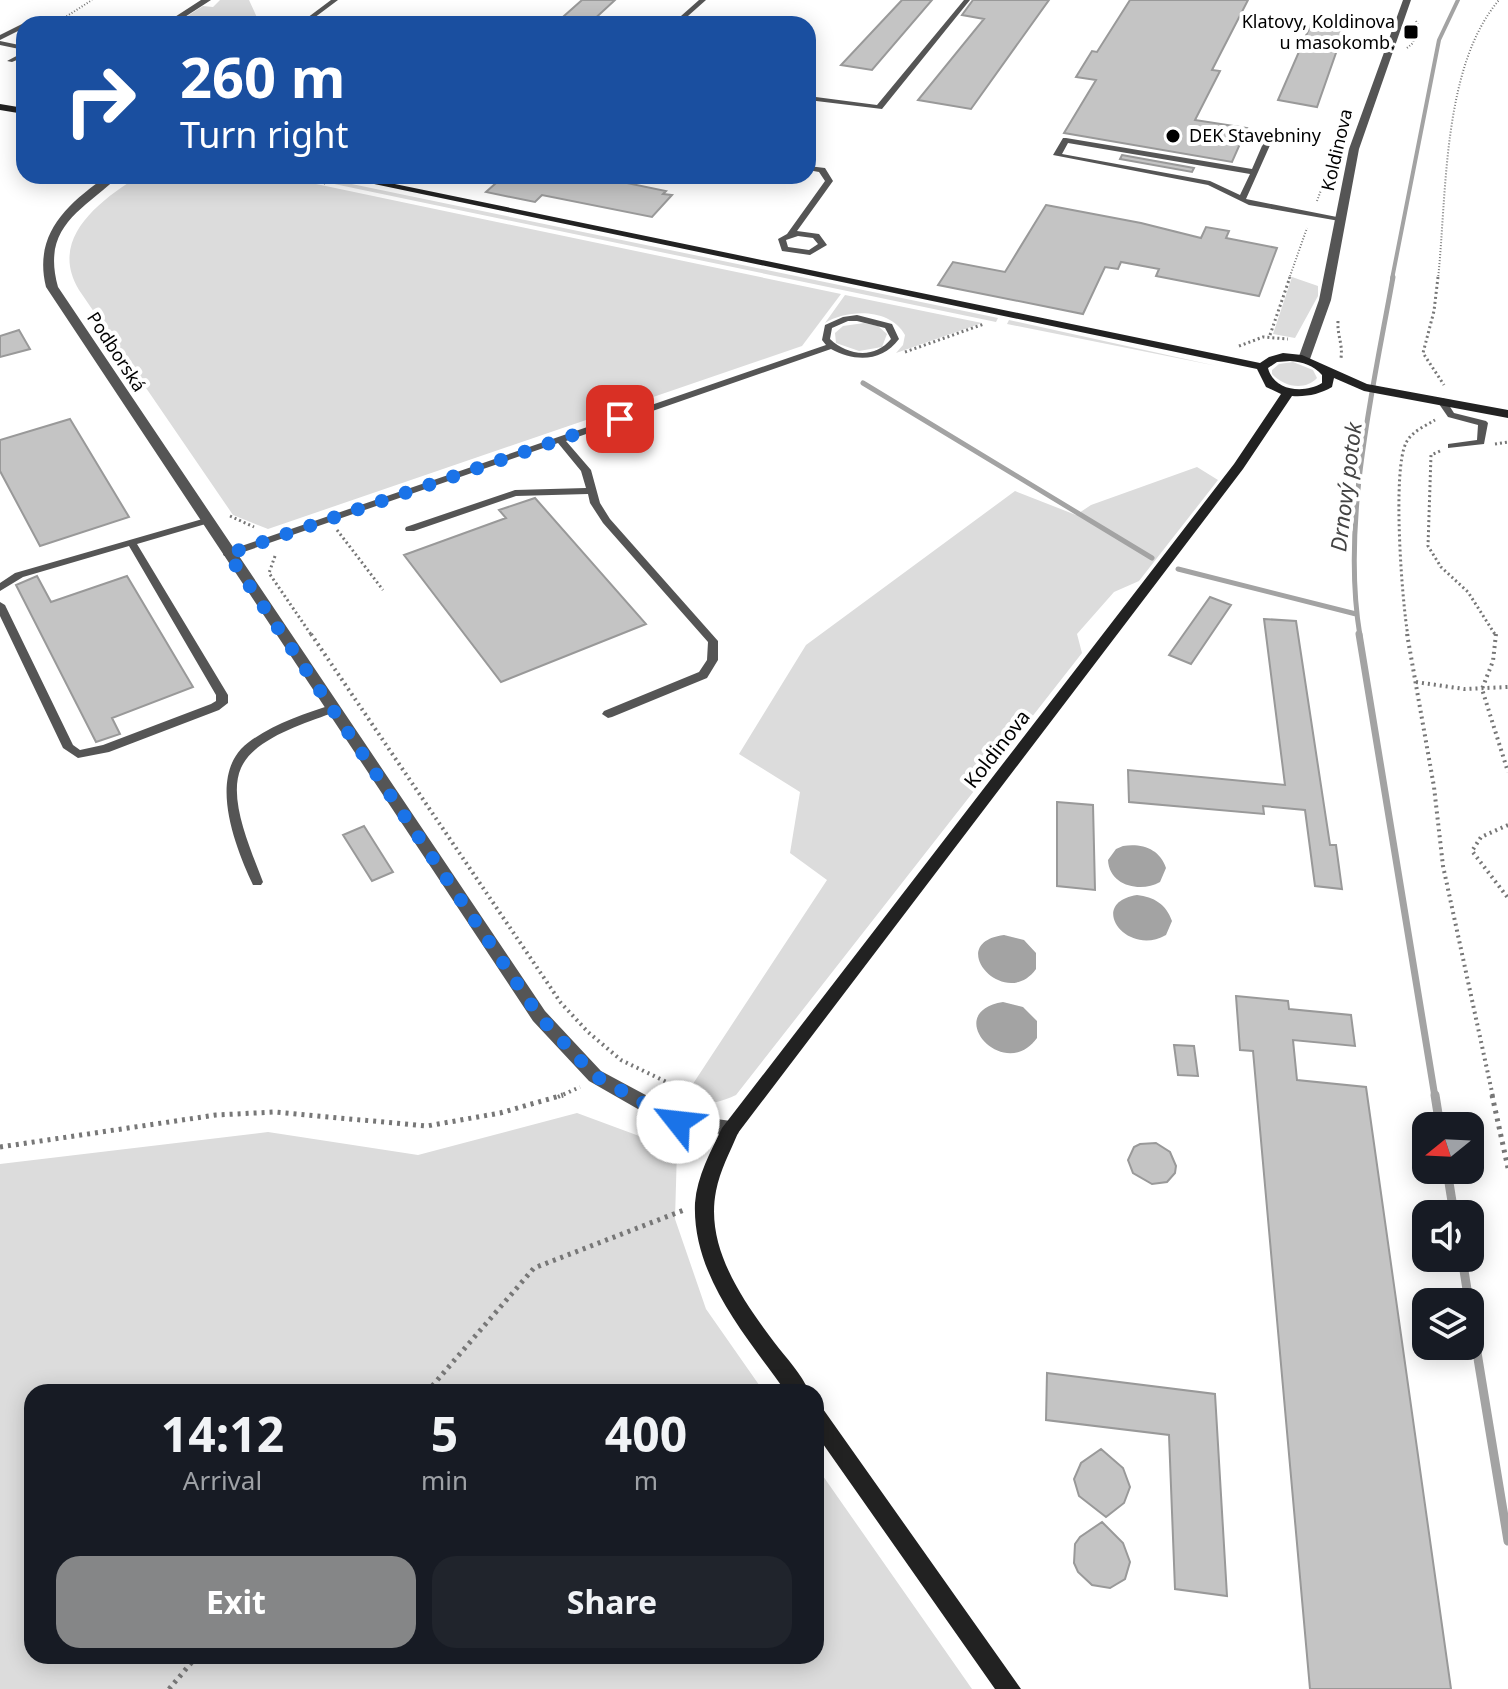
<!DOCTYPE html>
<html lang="en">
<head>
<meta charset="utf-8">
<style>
	:root { --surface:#171b24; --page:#20242c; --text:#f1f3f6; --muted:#9ea1a6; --accent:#858687 }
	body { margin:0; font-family:"Noto Sans",sans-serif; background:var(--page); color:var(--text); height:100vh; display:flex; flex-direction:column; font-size:30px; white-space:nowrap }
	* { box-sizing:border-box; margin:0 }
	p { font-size:26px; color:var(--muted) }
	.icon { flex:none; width:44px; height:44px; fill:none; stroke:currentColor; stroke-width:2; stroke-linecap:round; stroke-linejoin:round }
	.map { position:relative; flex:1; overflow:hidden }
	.side { position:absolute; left:24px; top:1384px; width:800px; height:280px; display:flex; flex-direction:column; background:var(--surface); border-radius:24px; box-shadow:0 4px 20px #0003 }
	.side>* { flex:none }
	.banner { position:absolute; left:16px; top:16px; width:800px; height:168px; border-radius:24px; box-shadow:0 4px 20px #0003; background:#1a4fa0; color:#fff; overflow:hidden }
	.needle { width:52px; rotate:252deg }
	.tools { position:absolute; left:1412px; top:1112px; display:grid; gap:16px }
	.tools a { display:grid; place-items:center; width:72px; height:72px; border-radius:16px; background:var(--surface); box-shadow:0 4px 20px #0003; font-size:40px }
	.pin { position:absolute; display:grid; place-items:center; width:68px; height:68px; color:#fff; margin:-34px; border-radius:16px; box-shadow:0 4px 12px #0006 }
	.me { position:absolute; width:88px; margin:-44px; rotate:299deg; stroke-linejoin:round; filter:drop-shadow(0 0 6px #0008) }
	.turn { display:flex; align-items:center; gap:28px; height:168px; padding:0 32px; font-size:36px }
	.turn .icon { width:104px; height:104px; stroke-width:2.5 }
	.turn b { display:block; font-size:56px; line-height:68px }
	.eta { display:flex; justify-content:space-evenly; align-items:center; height:136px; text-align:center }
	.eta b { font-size:48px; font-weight:700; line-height:56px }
	.action { display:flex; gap:16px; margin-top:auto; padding:16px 32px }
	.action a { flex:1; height:92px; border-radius:24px; background:var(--accent); color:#fff; font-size:32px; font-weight:700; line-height:92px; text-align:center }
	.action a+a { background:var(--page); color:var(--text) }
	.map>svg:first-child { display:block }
	.green { fill:#dcdcdc }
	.water { fill:#a3a3a3 }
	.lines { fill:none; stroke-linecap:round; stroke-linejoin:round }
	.stream-far3 { stroke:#a3a3a3; stroke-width:4 }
	.stream-far2 { stroke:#a3a3a3; stroke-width:5 }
	.stream-far1 { stroke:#a3a3a3; stroke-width:7 }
	.stream { stroke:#a3a3a3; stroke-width:9 }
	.building { fill:#c4c4c4; stroke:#999; stroke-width:2 }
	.path-far3 { stroke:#777; stroke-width:2; stroke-dasharray:1 2; stroke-linecap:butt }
	.path-far2 { stroke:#777; stroke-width:3; stroke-dasharray:2 3; stroke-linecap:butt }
	.path-far1 { stroke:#777; stroke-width:4; stroke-dasharray:2 4; stroke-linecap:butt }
	.path { stroke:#777; stroke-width:5; stroke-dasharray:3 5; stroke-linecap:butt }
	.service { fill:#555; fill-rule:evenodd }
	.minor { fill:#555; fill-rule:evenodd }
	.tertiary { fill:#555; fill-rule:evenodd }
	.secondary { fill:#222; fill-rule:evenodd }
	.route { stroke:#1a73e8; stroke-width:14; stroke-dasharray:0 25.2 }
	.poi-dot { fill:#000; stroke:#fff; stroke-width:3 }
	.labels { text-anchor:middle; stroke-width:8; stroke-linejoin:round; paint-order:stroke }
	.far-poi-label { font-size:18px; fill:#000; stroke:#fff; text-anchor:end }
	.far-street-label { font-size:18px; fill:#000; stroke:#fff }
	.street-label { font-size:20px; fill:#000; stroke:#fff }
	.water-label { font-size:22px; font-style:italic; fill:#444; stroke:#fff }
</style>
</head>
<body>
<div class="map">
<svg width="1508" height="1689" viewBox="0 0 1508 1689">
	<rect width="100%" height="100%" fill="#fff"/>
	<!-- green -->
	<path class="green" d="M220,0H249L260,24H175L203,6L213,7Z
		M139,176H278L841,294L802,346L268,529L233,515L79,290C48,239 99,201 139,176Z
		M296,176H313L998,318L996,322Z
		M1292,277L1318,286V296L1295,338L1273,334Z
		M845,295L982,323L896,353L903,345L905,335C890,308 848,309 825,323Z
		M1009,320L1217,366L1007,324Z
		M864,323L878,326L887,334L882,347L859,351L836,343L835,333L843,326Z
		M1293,362L1313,370L1317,378C1305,391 1284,387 1272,374V370L1279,364Z
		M1197,467L1218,480L1139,581L1114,592L1077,634L1082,653L736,1095C716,1104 703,1106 681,1102L827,880L790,853L800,792L739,754L806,645L1015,491L1076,515L1091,505Z
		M577,1113L677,1150L675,1219L706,1309L764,1392H32V1656H816V1466L972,1689H0V1164L268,1132L418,1155Z"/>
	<!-- water -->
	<path class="water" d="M1123,846C1142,843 1160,849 1166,868L1160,882C1141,893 1109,886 1108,860L1116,849Z
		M1137,895C1154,897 1166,904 1172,921L1166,935C1127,958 1086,903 1137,895Z
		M1004,935L1024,940L1036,953V969C1005,1012 943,943 1004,935Z
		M1003,1002L1023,1007L1037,1021V1038C1004,1084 940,1012 1003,1002Z"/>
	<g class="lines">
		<!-- stream-far3 -->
		<path class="stream-far3" d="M1392,279L1439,40L1458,0"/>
		<!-- stream-far2 -->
		<path class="stream-far2" d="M863,383L1152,558
			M1178,569L1356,614
			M1360,636C1341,523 1373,389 1393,277"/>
		<!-- stream-far1 -->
		<path class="stream-far1" d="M1359,634L1435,1097"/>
		<!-- stream -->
		<path class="stream" d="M1435,1095L1440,1126
			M1447,1170L1454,1214
			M1462,1258L1469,1302
			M1470,1310L1508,1541"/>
	</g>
	<!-- building -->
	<path class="building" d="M582,0H615L589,24H555Z
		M902,0H932L872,70L841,65Z
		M973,0H1049L971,109L918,100L984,19L962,15Z
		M1130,0H1248L1212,70L1220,71L1195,120L1247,128L1232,162L1064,133L1096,80L1076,77L1092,51L1097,52Z
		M1314,17L1343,22L1342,30H1344L1317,107L1278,100Z
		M1122,155L1194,168L1192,172L1120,159Z
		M497,176H593L666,191L663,194L672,195L652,217L542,195L535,202L486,192L496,183Z
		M1046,205L1141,223L1201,238L1206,227L1229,231L1226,238L1277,248L1259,296L1156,276L1159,269L1121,262L1118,269L1105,267L1083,314L938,285L953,262L1005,272Z
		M19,330L30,349L0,357V336Z
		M70,419L129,517L40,546L0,471V440Z
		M535,498L646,624L501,682L404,555L506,518L499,510Z
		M37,576L51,602L127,576L193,687L112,718L120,734L96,742L16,585Z
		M1210,597L1231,605L1191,664L1169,655Z
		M1264,619L1296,621L1330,845H1336L1342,889L1315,886L1305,810L1263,806L1264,814L1129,802L1128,770L1285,785Z
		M1057,802L1093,805L1095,890L1057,886Z
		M364,826L393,872L372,881L343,835Z
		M1236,996L1288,1001L1289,1009L1351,1015L1355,1046L1293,1040L1297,1080L1366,1087L1451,1689H1310L1253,1051L1240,1050Z
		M1174,1045L1194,1046L1198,1076L1178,1075Z
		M1156,1143L1170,1152L1176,1166L1175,1173L1167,1182L1152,1184L1133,1173L1128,1160L1134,1147L1140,1144Z
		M1047,1373L1215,1394L1227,1596L1175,1589L1169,1435L1046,1420Z
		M1101,1449L1123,1468L1130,1487L1124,1503L1106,1517L1079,1496L1074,1479L1081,1463Z
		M1102,1522L1123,1543L1130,1562L1125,1579L1110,1588L1092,1585L1078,1572L1074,1563L1075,1544L1080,1537Z"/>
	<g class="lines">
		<!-- path-far3 -->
		<path class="path-far3" d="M64,18L92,0
			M1407,48L1413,43L1418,25L1416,21
			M289,176L327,184
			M1317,201L1332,160
			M1289,279L1307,228
			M1438,279C1447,194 1442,67 1499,0"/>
		<!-- path-far2 -->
		<path class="path-far2" d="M1438,277L1434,311L1423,353L1444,385
			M1338,321C1337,335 1343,344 1341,358
			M1270,335L1290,277
			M1239,346L1263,337L1288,339
			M905,352L984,324
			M1495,444L1508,442
			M1440,451L1431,455L1428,546L1441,567L1468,592L1496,636
			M230,516L254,527
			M337,530L383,590
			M275,556L269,573L312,636
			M1408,636C1402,602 1392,471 1406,443C1411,432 1425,426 1435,420"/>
		<!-- path-far1 -->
		<path class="path-far1" d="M311,634L561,1003L588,1032L621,1060L681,1089L678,1097
			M1407,634L1434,787L1443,866L1493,1097
			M1496,634L1493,661L1482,689L1508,772
			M1416,682L1464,689L1508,687
			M1508,825L1481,837L1472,851L1508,898
			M558,1097L580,1087"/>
		<!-- path -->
		<path class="path" d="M1492,1095L1508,1168
			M677,1100L679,1095
			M0,1147L216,1115L274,1112L427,1126L500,1113L563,1095
			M427,1392L534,1268L684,1210
			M169,1689L197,1656"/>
		<!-- service -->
		<path class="service" d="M331,0H338L306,24H299Z
			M699,0H706L679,24H672Z
			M964,0H970L882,109L808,100V96L877,105Z
			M34,18L56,24L35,22L24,24V28L0,40V35Z
			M0,41L24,46V50L0,45Z
			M24,52V57L12,62L7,61Z
			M1268,132L1275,134L1246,199L1342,218H1345V222L1249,205L1208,185L1053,155L1063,138H1066L1252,169ZM1068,143L1250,174L1240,195L1210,181L1062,154Z
			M808,166L825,168L833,181L797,231L819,234L827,245L810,255L782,251L778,239L787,234L825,181L819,172L808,170ZM798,236L813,238L818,244L809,250L788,247L786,240Z
			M857,315L892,324L899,339C882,362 855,362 831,349L566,441L591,470L600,503L610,519L718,641V660L707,678L612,717L608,718L602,714L604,711L699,672L707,660L708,642L603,523L590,503L588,494L516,496L414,531H406L405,529L406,527L515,490L586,488L581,471L558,443L232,556H224L223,554L224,552L826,345L822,340L825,325L843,317ZM848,321H857L885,328L891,339C875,359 848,356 830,339L832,328Z
			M1442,398L1445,399L1454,413L1486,421L1488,423L1484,444L1448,448V444L1477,440L1478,425L1448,417L1437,401Z
			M206,518L211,521L209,523L137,544L228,695V703L219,710L109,752L78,758L63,748L0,616V602L5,605L73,745L80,750L103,745L211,704L216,701V695L129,546L23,577L0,591V583L15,573Z
			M331,705L335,706L337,709L335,712C306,723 254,738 241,768C227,799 252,852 263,882L261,885H253C236,849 210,783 241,749C262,728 303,714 331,705Z"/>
		<!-- minor -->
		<path class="minor" d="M201,0H211L174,24H164Z
			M107,176H119C82,211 41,226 58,287L545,1011L601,1071L681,1114L738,1122L740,1128L738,1134L731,1136L671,1128L589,1081L533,1021L46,287C33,234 67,204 107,176Z"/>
		<!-- tertiary -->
		<path class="tertiary" d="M1403,0H1411L1359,149L1331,300L1310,359L1300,361L1298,359L1319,300L1349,149Z"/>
		<!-- secondary -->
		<path class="secondary" d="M0,104L24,108V114L0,110Z
			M336,176H356L1260,363L1269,357L1283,353L1302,355L1367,384L1508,410V418L1364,391L1334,378L1332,387C1320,394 1307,397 1292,396L1243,469L738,1133C730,1152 720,1170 716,1191C705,1247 742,1299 774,1342C786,1358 802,1374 809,1392H786C747,1337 692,1276 695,1203C697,1176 711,1151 722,1128L1234,464L1281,394L1266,387L1257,369ZM1290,361C1303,362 1313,365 1322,375V383C1304,394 1274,391 1268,368L1277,362Z
			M816,1406L823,1409L1021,1689H995L816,1434Z"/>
	</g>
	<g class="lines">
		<!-- route -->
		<path class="route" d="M620,419L228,554L539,1016L595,1076L678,1122"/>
	</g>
	<!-- markers -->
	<g class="poi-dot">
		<rect x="1403" y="24" width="16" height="16" rx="4"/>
		<circle cx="1173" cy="136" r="8"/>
	</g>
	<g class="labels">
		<!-- far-poi labels -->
		<g class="far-poi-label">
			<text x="1395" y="28">Klatovy, Koldinova<tspan x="1395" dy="21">u masokomb.</tspan></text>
			<text x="1189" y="142" text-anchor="start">DEK Stavebniny</text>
		</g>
		<!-- far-street labels -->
		<g class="far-street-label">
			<text transform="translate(1337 150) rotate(-77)" y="6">Koldinova</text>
			<text transform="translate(116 352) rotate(57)" y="6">Podborská</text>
		</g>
		<!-- street labels -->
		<g class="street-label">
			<text transform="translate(997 749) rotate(-52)" y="7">Koldinova</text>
		</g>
		<!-- water labels -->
		<g class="water-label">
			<text transform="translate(1346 487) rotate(-83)" y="8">Drnový potok</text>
		</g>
	</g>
</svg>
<div class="tools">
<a><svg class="needle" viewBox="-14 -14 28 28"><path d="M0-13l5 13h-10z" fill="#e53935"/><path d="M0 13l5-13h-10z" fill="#9ea1a6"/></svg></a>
<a><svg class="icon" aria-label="sound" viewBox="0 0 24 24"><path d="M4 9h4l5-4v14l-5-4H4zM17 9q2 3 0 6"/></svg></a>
<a><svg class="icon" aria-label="layers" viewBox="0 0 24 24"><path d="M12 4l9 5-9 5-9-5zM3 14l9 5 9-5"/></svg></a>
</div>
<div class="pin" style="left:620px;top:419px;background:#d93025"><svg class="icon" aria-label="arrive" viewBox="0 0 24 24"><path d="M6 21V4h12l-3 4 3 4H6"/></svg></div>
<svg class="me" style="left:678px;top:1122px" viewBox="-20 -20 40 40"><circle r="19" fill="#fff"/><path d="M0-13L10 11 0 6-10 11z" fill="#1a73e8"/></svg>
<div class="banner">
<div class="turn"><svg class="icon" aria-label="right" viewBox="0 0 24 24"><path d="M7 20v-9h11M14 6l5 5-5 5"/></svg><div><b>260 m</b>Turn right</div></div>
</div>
<section class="side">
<div class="eta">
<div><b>14:12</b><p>Arrival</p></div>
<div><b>5</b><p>min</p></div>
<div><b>400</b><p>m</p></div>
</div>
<div class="action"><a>Exit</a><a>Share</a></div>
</section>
</div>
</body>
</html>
